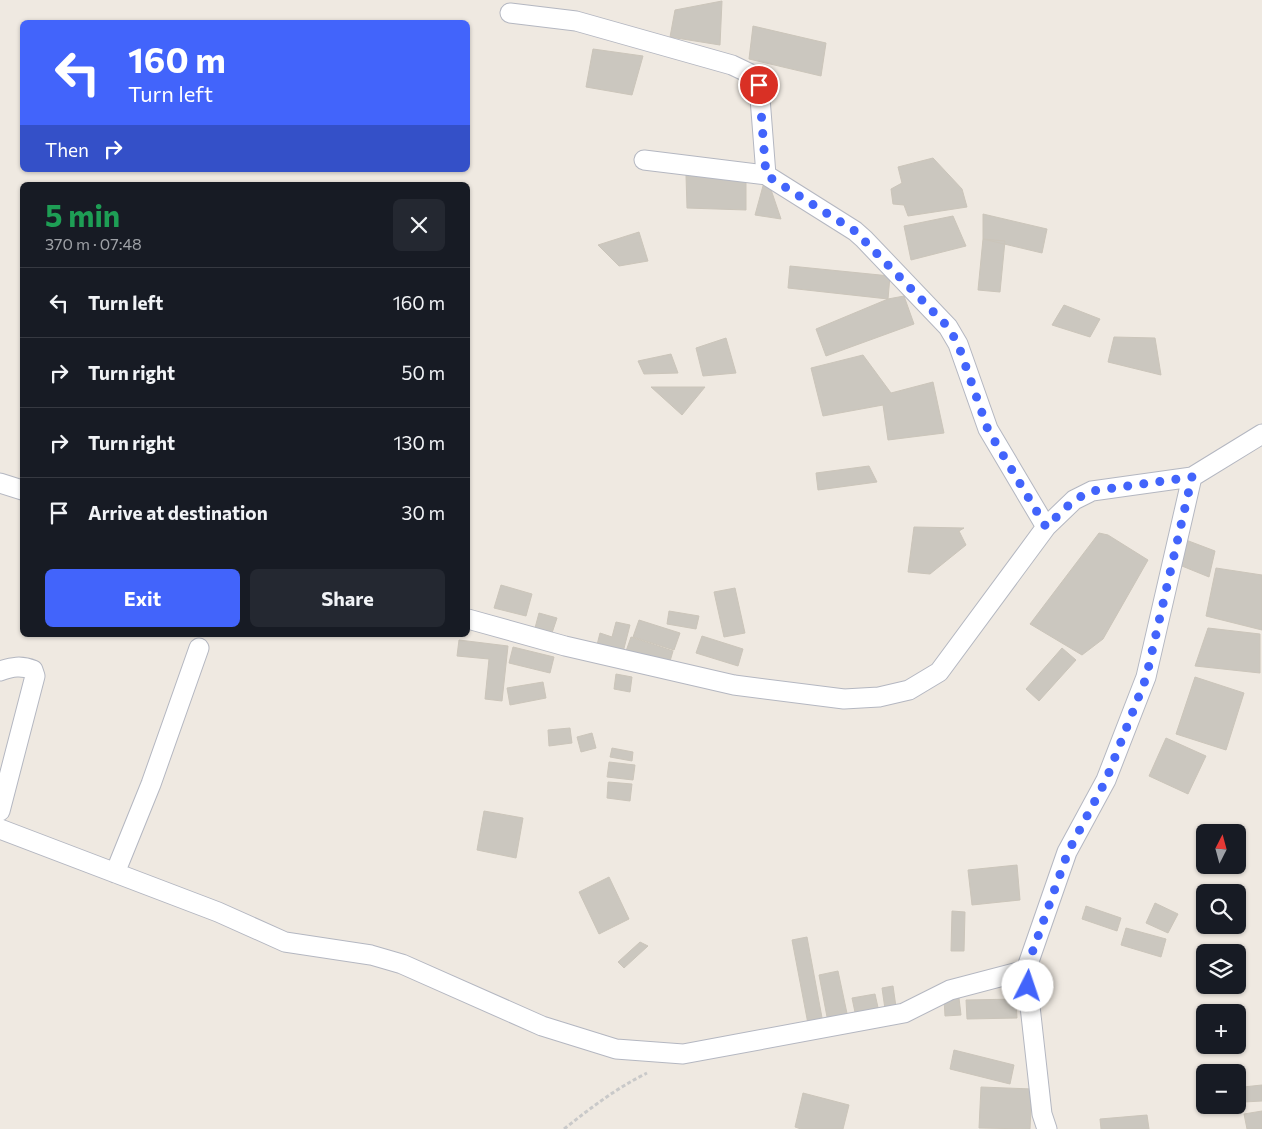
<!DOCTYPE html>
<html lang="en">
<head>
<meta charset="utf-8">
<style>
	:root { --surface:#171b24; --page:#242831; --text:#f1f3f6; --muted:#9ea1a6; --line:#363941; --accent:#4264fb }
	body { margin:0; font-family:Commissioner,sans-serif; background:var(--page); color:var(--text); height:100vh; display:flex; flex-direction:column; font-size:19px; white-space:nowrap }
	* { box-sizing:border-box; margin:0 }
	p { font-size:16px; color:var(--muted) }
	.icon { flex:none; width:28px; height:28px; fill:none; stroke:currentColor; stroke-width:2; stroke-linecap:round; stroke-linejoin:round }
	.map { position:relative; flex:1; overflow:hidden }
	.drawer { position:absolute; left:20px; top:182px; width:450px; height:455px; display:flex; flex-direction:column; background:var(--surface); border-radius:8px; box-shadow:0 1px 4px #0004 }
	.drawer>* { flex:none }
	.hud { position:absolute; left:20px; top:20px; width:450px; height:152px; border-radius:8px; box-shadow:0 1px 4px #0004; background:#4264fb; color:#fff; overflow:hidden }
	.needle { width:32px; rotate:6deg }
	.fabs { position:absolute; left:1196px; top:824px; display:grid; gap:10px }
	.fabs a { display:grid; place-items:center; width:50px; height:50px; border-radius:8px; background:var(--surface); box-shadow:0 1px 4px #0004; font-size:25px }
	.pin { position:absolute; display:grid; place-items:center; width:42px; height:42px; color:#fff; margin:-21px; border:2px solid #fff; border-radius:50%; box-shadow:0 1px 5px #0007 }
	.me { position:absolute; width:55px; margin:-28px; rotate:4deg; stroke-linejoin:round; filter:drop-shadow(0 0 4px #0008) }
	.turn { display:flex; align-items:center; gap:18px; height:105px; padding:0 25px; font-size:22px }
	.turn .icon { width:65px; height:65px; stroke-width:2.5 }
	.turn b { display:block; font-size:35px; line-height:42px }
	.then { display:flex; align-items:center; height:48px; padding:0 25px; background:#0003; gap:10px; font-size:19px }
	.round { display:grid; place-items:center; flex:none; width:52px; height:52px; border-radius:8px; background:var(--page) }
	.head { display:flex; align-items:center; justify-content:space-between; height:85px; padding:0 25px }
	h1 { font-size:30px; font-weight:700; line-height:38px; color:#1e9e55 }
	.cta { display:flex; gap:10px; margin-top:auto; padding:10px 25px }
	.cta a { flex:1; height:58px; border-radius:8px; background:var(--accent); color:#fff; font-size:20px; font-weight:700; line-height:58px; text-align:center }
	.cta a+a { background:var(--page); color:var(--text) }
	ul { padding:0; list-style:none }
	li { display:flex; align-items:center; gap:15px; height:70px; padding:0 25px; border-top:1px solid var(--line) }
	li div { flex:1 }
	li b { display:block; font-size:19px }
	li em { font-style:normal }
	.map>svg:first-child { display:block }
	.building { fill:#cbc7bf; stroke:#cbc5ba }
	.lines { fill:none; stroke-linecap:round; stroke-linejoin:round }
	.minor-casing { stroke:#b4b7c1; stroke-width:21 }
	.path { stroke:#c9c9c9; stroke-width:3; stroke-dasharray:4 2.5; stroke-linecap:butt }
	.minor { stroke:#fff; stroke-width:19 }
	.route { stroke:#4264fb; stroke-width:9; stroke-dasharray:0 16.2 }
</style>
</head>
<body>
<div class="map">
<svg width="1262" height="1129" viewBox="0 0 1262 1129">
	<rect width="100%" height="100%" fill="#efe9e1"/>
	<!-- building -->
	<path class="building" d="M722,1L720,45L670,37L675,10Z
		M753,26L826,43L821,76L749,59Z
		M593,49L643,56L632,95L586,87Z
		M933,158L962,189L967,207L908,216L904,205L893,204L891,189L902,183L898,167Z
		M686,175L746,176V210L687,208Z
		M766,175L781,219L755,215Z
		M983,214L1047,229L1042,253L983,239Z
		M953,216L966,246L911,260L904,226Z
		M639,232L648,261L619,266L598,245Z
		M983,239L1005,241L1000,292L978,290Z
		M790,266L890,276L888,299L788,288Z
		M904,296L914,324L826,356L816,329L888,299Z
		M1064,305L1100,319L1090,337L1052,325Z
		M1114,337L1155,338L1161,375L1108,362Z
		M726,338L736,373L703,376L696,348Z
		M671,354L678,373L644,374L638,361Z
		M863,355L891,393L933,382L944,433L888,440L883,405L823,416L811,368Z
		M651,387H705L682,415Z
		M869,466L877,482L818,490L816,473Z
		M914,527L964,528L959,531L966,545L930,574L908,572Z
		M1099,533L1108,535L1148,560L1103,639L1082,655L1030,624Z
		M1186,540L1215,551L1209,577L1177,564Z
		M1216,568L1262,575V630L1206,616Z
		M501,585L532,594L526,616L494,608Z
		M735,588L745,633L724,637L714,592Z
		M669,611L699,616L696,629L667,624Z
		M539,613L557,618L552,633L535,628Z
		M639,620L680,633L674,650L633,637Z
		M616,622L630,625L622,656L596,649L600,633L612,637Z
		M1208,628L1260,634V673L1195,666Z
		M702,636L743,649L738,666L696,653Z
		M631,637L673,651L668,668L625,654Z
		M459,640L508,646L502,701L485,699L489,659L457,656Z
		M513,647L554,657L550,673L509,663Z
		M1062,648L1076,660L1039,701L1026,689Z
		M616,674L632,677L630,692L614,689Z
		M1195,677L1244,693L1226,750L1176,734Z
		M543,682L546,698L510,705L507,688Z
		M570,728L572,743L549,746L548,730Z
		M592,733L596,748L581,752L577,737Z
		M1166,738L1206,756L1188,794L1149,776Z
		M612,748L633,752L632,761L610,757Z
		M609,762L635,765L633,780L607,777Z
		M608,782L632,784L630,801L607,798Z
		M484,811L523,818L516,858L477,850Z
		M1239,839L1244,859L1238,860V840Z
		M1017,865L1020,900L972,905L968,870Z
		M609,877L629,919L599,934L579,892Z
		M1155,903L1178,914L1168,933L1146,923Z
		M1086,906L1121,918L1117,931L1082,919Z
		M952,911L965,912L964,951H951Z
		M1126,928L1166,939L1161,957L1121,945Z
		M807,937L823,1023L809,1029L792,940Z
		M640,942L648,946L624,968L618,962Z
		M838,971L848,1018L828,1022L819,975Z
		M893,986L896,1007L885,1009L882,988Z
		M875,994L879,1012L856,1017L852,998Z
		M959,998L961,1015L945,1016L944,999Z
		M1016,999L1017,1018L967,1019L966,1000Z
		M954,1050L1014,1065L1010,1084L950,1069Z
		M1262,1085V1101L1244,1102L1243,1087Z
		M981,1087L1032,1089L1030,1129L979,1128Z
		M803,1093L849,1105L843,1129H801L795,1127Z
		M1262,1111V1129H1247L1244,1114Z
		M1147,1115L1149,1129H1101L1100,1119Z"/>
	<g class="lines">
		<!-- minor casing -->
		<g class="minor-casing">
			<path id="minor" d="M510,13L576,21L732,65L753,75L759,85L766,175
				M644,160L766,175L855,231L864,239L948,327L958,344L988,429L1046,527
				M0,483L22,490
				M468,619L565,646L734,685L844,699L879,697L909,690L939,672L1046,527L1074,500L1092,491L1192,477L1262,434
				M0,671C12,667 21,665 33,670L35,676L0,811
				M0,829L218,912L285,942L371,955L402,964L542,1026L616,1049L683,1054L904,1013L950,990L1026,970
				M115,873L151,784L199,648
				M1047,1129L1042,1114L1026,970L1067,852L1106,780L1146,677L1192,477"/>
		</g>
		<!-- path -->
		<path class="path" d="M564,1129C592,1107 615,1089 647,1073"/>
		<!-- minor -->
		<use href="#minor" class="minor"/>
	</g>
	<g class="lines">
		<!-- route -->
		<path class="route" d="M759,85L766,175L855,231L948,327L958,344L988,430L1046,527L1074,500L1092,491L1192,477L1146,678L1106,780L1068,852L1026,970L1028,986"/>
	</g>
</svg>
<div class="fabs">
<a><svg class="needle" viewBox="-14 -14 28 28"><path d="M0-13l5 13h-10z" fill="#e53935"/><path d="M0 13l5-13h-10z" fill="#9ea1a6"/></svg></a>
<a><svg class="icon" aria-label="search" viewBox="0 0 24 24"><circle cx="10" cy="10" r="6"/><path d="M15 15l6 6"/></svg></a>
<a><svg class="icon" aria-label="layers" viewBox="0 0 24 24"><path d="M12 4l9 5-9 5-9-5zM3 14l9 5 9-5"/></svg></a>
<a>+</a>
<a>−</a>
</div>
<div class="pin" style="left:759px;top:85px;background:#d93025"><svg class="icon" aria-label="arrive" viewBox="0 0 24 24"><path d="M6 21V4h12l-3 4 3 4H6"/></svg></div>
<svg class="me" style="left:1028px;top:986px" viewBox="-20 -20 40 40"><circle r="19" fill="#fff"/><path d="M0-13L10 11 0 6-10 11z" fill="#4264fb"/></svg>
<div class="hud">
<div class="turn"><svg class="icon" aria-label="left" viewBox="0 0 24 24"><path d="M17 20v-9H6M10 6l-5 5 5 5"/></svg><div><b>160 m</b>Turn left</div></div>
<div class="then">Then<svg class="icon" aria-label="right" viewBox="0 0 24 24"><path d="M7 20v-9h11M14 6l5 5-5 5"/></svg></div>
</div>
<section class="drawer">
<div class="head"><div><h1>5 min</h1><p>370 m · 07:48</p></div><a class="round"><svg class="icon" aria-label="close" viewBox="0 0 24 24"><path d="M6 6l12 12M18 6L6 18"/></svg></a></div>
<ul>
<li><svg class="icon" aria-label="left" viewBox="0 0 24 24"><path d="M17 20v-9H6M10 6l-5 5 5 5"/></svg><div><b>Turn left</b></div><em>160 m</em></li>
<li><svg class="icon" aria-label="right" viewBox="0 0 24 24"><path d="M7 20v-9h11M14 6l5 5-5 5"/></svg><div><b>Turn right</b></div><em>50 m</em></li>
<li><svg class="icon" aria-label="right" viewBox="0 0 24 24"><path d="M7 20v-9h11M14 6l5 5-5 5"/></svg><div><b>Turn right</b></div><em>130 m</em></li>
<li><svg class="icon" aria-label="arrive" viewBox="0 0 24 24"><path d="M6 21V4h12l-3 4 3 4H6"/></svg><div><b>Arrive at destination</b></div><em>30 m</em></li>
</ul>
<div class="cta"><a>Exit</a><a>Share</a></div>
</section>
</div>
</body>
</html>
